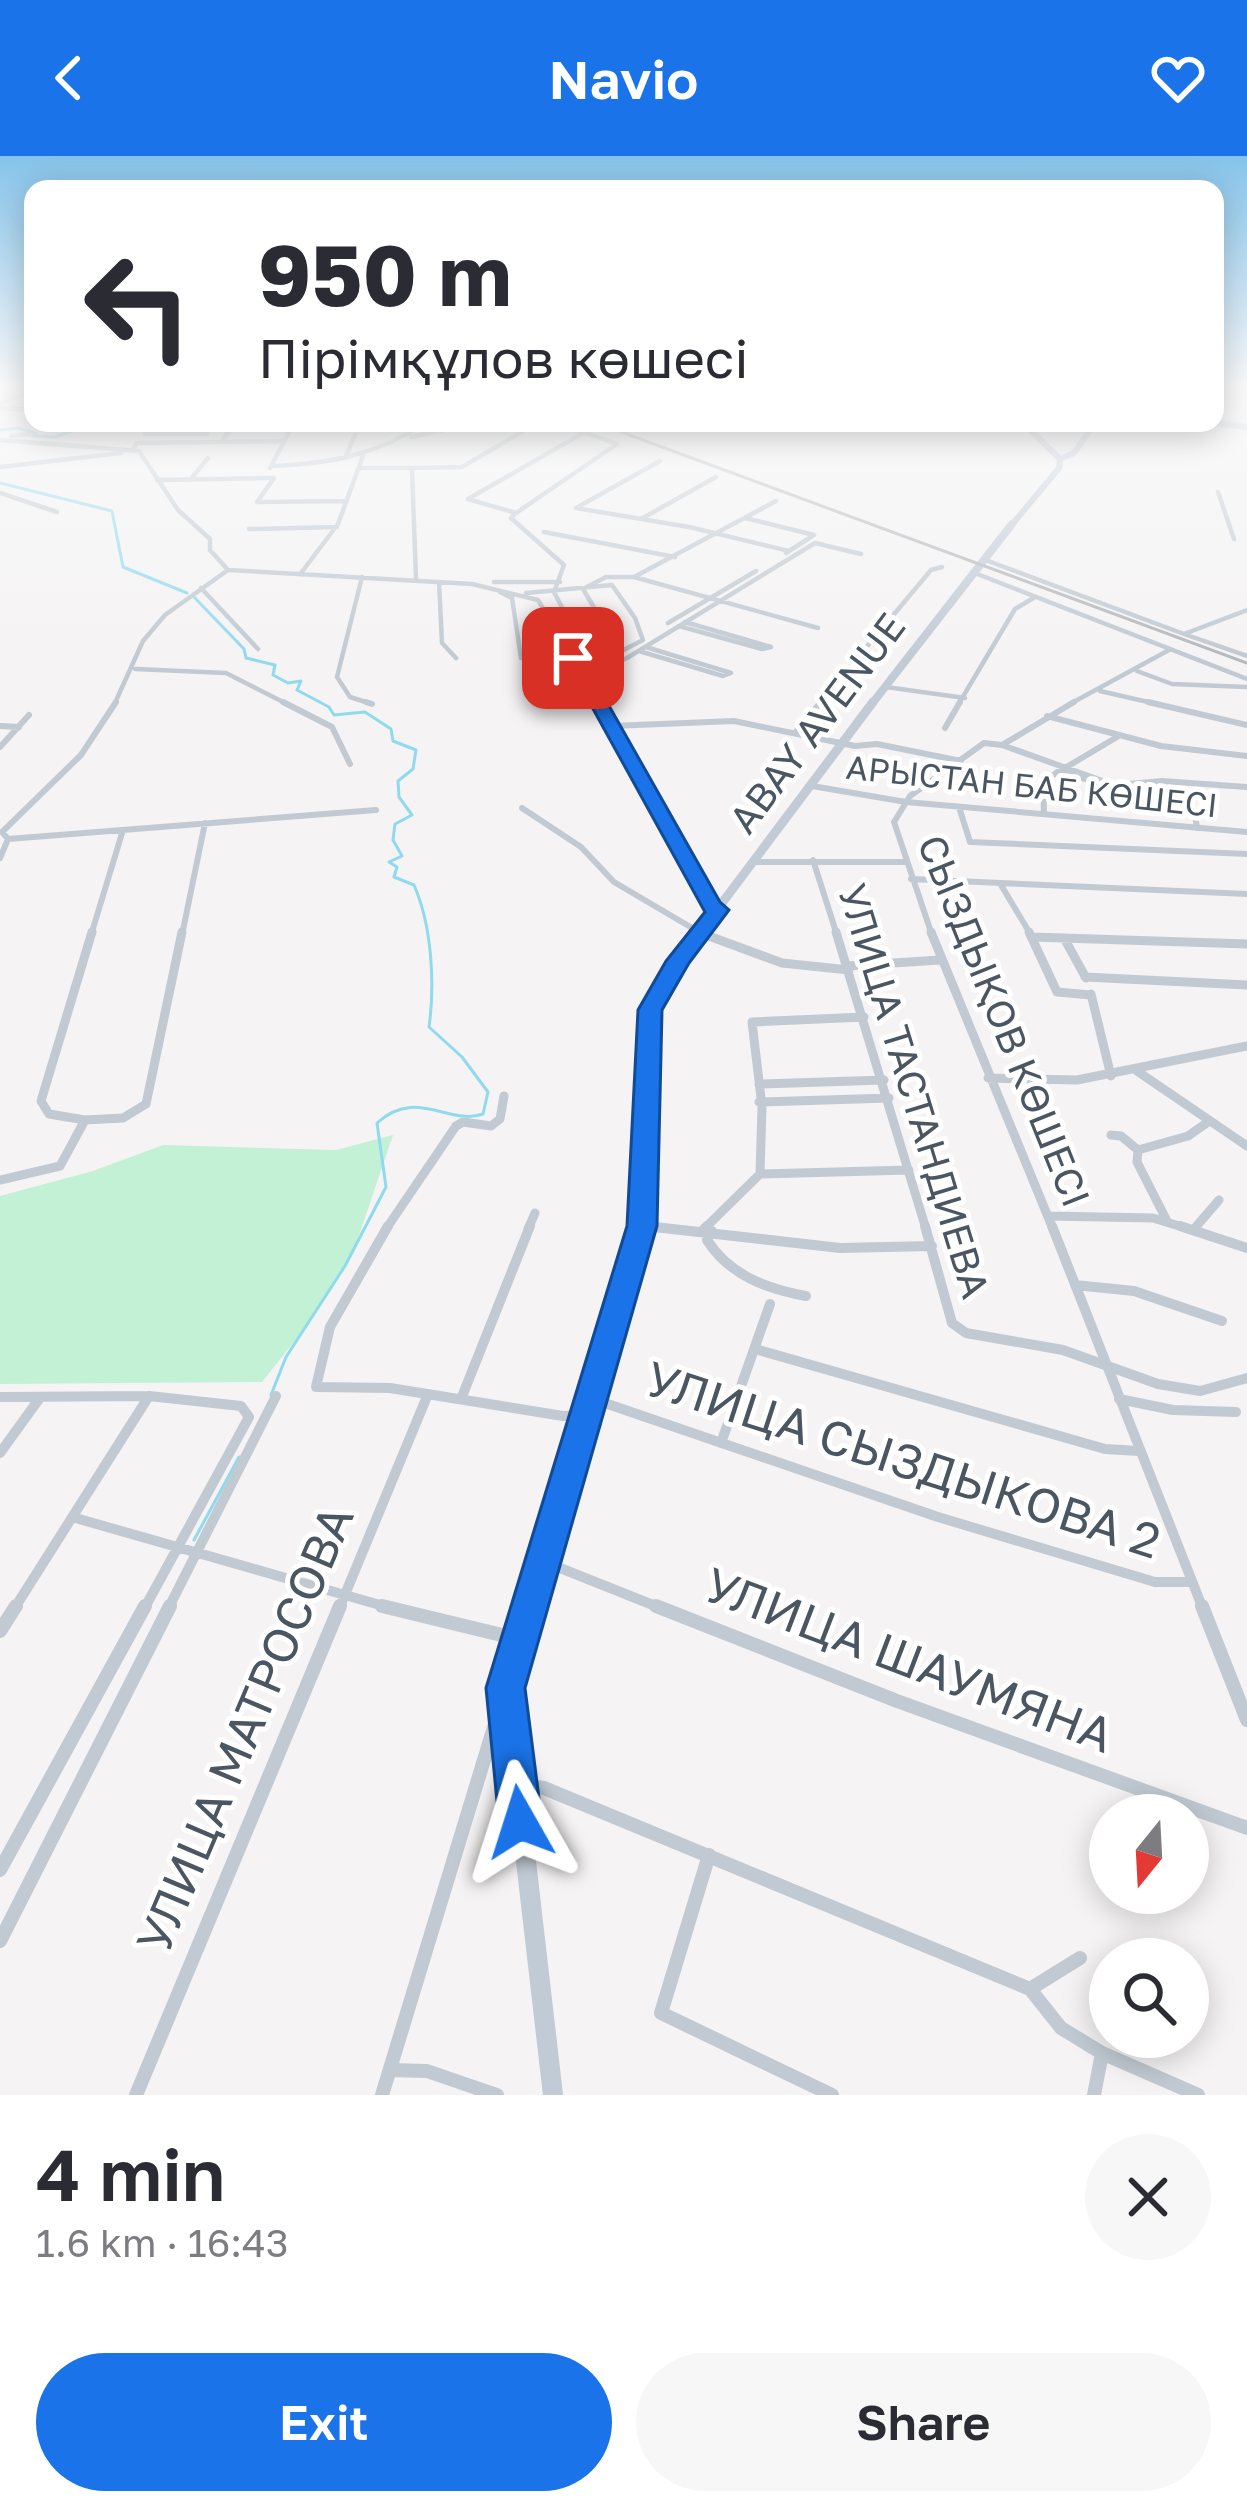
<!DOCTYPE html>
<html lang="en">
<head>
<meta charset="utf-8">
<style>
	:root { --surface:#fff; --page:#f7f7f7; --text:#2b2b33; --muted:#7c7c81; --accent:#1a73e8 }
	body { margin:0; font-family:"Golos Text",sans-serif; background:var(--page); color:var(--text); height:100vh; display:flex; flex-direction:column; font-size:45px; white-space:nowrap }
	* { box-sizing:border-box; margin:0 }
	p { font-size:39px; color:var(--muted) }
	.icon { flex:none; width:66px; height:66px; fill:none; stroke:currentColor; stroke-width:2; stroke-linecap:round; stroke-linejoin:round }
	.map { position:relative; height:1939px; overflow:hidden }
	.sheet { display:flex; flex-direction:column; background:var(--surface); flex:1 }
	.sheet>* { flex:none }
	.top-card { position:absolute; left:24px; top:24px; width:1200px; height:252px; border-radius:24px; box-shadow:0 6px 30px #0003; background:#fff; color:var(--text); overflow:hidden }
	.needle { width:78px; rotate:198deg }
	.tools { position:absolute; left:1089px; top:1638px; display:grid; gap:24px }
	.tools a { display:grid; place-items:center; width:120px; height:120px; border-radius:50%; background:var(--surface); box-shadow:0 6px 30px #0003; font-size:60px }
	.pin { position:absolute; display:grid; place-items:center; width:102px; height:102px; color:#fff; margin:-51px; border-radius:24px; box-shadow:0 6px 18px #0006 }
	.me { position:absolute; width:132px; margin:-66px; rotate:354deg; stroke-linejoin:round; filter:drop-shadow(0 0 9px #0008) }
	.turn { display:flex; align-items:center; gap:42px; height:252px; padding:0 36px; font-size:54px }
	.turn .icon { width:156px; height:156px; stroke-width:2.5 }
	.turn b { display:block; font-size:84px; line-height:102px }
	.round { display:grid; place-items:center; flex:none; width:126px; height:126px; border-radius:63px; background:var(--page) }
	.headline { display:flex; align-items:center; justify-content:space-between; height:204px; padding:0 36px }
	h1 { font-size:72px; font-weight:600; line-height:90px }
	.primary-button { display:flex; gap:24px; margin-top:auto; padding:24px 36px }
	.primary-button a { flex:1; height:138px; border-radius:72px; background:var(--accent); color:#fff; font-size:48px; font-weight:600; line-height:138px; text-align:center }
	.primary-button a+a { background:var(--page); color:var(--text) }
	header { display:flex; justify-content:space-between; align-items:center; height:156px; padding:0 36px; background:var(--accent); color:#fff; font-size:54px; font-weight:600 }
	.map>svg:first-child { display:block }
	.green { fill:#c3f1d5 }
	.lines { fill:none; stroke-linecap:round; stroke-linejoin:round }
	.stream { stroke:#90daee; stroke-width:3 }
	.street-far4 { stroke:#c1cad2; stroke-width:4.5 }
	.street-far3 { stroke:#c1cad2; stroke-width:6 }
	.street-far2 { stroke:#c1cad2; stroke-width:9 }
	.street-far1 { stroke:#c1cad2; stroke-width:10 }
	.street { stroke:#c1cad2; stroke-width:14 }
	.secondary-far5 { stroke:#c1cbd6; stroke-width:6 }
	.secondary-far4 { stroke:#c1cbd6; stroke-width:8 }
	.secondary-far3 { stroke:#c1cbd6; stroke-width:9 }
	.secondary-far2 { stroke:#c1cbd6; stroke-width:12 }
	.secondary-far1 { stroke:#c1cbd6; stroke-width:15 }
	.secondary { stroke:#c1cbd6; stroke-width:20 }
	.rail { stroke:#b5b8bd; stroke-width:3 }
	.route { fill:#1a73e8; stroke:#114b97; stroke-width:3 }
	.labels { text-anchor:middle; stroke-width:10; stroke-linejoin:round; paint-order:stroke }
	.far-street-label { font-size:33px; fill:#4a5661; stroke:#fff }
	.street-label { font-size:39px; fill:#4a5661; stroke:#fff }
	.near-street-label { font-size:48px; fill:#4a5661; stroke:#fff }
</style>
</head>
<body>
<header><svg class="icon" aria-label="back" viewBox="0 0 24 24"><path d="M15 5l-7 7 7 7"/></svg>Navio<svg class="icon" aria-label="heart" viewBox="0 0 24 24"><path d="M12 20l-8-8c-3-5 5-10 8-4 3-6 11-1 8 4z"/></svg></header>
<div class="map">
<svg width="1247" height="1939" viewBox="0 0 1247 1939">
	<rect width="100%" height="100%" fill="#f5f3f3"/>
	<!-- green -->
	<path class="green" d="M393,979L354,1094L309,1167L262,1226L0,1228V1040L93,1015L163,989L336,994Z"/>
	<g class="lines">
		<!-- stream -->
		<path class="stream" d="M0,274L18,272L37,278
			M32,280L55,281L93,267
			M0,327L112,355L123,411L187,437
			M194,441L244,493L246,502L275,509L273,519L288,527L301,525L297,534L329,551L334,559L365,556L391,573L393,585L416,594L413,613L398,625L399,641L412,659L395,668L393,684L402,700L389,706L397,711L394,721L414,729C432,770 435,828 429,871L462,901L488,936L483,958C449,970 416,931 377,967L386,1031L345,1110L286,1201L271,1239
			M194,1384L239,1301"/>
		<!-- street-far4 -->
		<path class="street-far4" d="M0,248L33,234
			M0,252L33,254
			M372,267L401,270
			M558,267L617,288
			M145,278H207
			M11,280L31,278
			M411,281L476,267
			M0,284L139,295L178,354L210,383V394L228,414
			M221,286L235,267
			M133,293L137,287L283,285
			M345,302L355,279
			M272,310C328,308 377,299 425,267
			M0,311L121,297
			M270,312L294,267
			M360,312H412
			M265,322H274L257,346L347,345
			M157,324L265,322
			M190,324L208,302
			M1218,336L1234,383
			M0,337L57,356
			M576,352L689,371L789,395
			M576,352L660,305
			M516,357L468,343L583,277
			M516,357L617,288
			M516,357L511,362L564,409L554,436
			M745,362L814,379
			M641,363L716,321
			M249,373L337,371
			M544,376L675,401
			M786,397L814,379
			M983,403L1184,478L1247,454
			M228,414L472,428L538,444L599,549
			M972,416L1247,523
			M301,417L338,368L364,297
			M362,421L337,521L350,541L372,548
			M634,421L776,345
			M416,423L412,312L462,311L537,267
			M439,426L442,487L456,502
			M494,426H560
			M201,432L258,493
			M500,436L512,442L521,502H573
			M554,436L590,505
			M526,437L612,429L635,462L643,484L606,503L576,506
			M668,467L756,415
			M679,470L762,493L771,491L685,466
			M608,475L583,433L606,421H634L818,472
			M1184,478L1247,500
			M639,495L723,520L731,517L646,491
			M135,513L226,517L289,549
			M1137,515L1172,528L1247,531
			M585,519L627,502L815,387L861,398
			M886,531L965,542
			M1100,535L1161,549
			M114,549L143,485L165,459L228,414
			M818,549L931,414L942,411
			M958,549L1015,453L1035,441
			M1068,549L1169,494"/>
		<!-- street-far3 -->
		<path class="street-far3" d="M283,546L332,571L350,608
			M366,546L372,548
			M598,546L718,754
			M1148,546L1247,569
			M1047,560L1161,590L1247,600
			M0,570L19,571
			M612,570L734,565L855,590L877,588L961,605
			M945,572L960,546
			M796,576L821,546
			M1002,589L1122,632L1057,616
			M0,591L29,559
			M1118,629L1162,625L1247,631
			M812,630L906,646L1247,676
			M959,651L970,686L1247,698
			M522,652L581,691L614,726L704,779
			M1185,655L1195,660L1197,672
			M1044,657L1043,625L1117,581
			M8,683L376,654
			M0,702L8,683L2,676L81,599L116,546
			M813,704L837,779
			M754,706H906
			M911,723L1247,738
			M1001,729L1031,779
			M91,779L123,674
			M182,779L205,667
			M932,779L894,666L910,640L984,587L1002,589L1074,546"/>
		<!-- street-far2 -->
		<path class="street-far2" d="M698,776L782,807L849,814
			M836,776L926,1073
			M931,776L1053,1073
			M1029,776L1057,836L1091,839
			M1032,781L1247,788
			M1064,782L1086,822
			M847,810L940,804
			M1085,821L1247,829
			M1091,838L1111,920
			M1137,915L1247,990
			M988,922L1077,924L1247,890
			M759,928L884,924
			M759,946L889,942
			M85,964L49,958L41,945L92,776
			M1111,979L1121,980L1138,994L1137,1006L1167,1065
			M1138,994L1188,980L1208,966
			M760,1018L909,1014
			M0,1024L60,1010L85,964L123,962L146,948L182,776
			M1048,1060L1153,1062L1189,1073
			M642,1070L673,1073
			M386,1073L456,970L463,966L491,970L500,963L504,940
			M528,1073L535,1057
			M704,1073L760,1018L762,950L752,866L864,861
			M1194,1073L1219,1044"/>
		<!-- street-far1 -->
		<path class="street-far1" d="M388,1070L330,1171L316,1231L390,1232L563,1260L587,1259
			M646,1070L840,1092L932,1090
			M925,1070L952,1167L966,1177L1063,1194L1158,1228L1200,1235L1247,1222
			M1052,1070L1203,1453
			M1180,1070L1247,1092
			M703,1074L707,1070
			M712,1075L707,1084C729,1119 767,1133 806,1140
			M1075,1129L1134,1135L1222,1165
			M755,1193L1105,1293L1139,1295
			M0,1241L149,1240L241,1250L249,1261L144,1453
			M461,1243L530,1070
			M593,1243L938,1361L1155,1426H1192
			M1119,1243L1173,1254L1236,1256
			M721,1287L770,1148
			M0,1297L39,1243
			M72,1361L394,1453
			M545,1406L663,1453
			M14,1453L149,1240
			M168,1453L276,1240
			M339,1453L428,1238"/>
		<!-- street -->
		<path class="street" d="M382,1450L518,1483
			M656,1450L897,1545L1247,1672
			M1202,1450L1247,1564
			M0,1475L16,1450
			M516,1628L544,1632L1030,1833L1061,1872L1102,1897L1198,1939
			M709,1699L661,1857L832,1939
			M0,1714L145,1450
			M0,1785L170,1450
			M1030,1833L1080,1802
			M390,1914L427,1915L497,1939
			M136,1939L340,1450
			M382,1939L501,1548
			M1094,1939L1102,1897"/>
		<!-- secondary-far5 -->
		<path class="secondary-far5" d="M1215,267L1247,271
			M1060,303L1074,297L1095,267
			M1010,371L1059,312L1060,303L1023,267"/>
		<!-- secondary-far4 -->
		<path class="secondary-far4" d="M871,549L1012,368"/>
		<!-- secondary-far3 -->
		<path class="secondary-far3" d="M698,779L873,546"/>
		<!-- secondary-far2 -->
		<path class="secondary-far2" d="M641,1073L650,854L700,776"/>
		<!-- secondary-far1 -->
		<path class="secondary-far1" d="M529,1453L642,1070"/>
		<!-- secondary -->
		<path class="secondary" d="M530,1450L506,1532L553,1939"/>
		<!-- rail -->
		<path class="rail" d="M597,267L1247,507"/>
	</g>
	<!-- sky -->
	<linearGradient id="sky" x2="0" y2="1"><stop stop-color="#85c3ea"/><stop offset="0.46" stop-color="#fafafa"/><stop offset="1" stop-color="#fafafa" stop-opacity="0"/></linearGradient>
	<rect width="1247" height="502" fill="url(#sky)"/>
	<!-- route -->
	<path class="route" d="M567,499L582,502L720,746L729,754L689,807L662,854L657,1070L525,1532L542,1666L535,1682L520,1688L505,1682L499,1666L486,1532L627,1070L638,854L666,805L705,756L565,502Z"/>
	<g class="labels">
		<!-- far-street labels -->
		<g class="far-street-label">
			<text transform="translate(1032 630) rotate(6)" y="12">АРЫСТАН БАБ КӨШЕСІ</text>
		</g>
		<!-- street labels -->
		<g class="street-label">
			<text transform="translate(817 567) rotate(-53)" y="14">ABAY AVENUE</text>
			<text transform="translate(1004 865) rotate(68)" y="14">СЫЗДЫҚОВ КӨШЕСІ</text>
			<text transform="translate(914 935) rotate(73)" y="14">УЛИЦА ТАСТАНДИЕВА</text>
		</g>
		<!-- near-street labels -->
		<g class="near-street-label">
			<text transform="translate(903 1304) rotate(18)" y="17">УЛИЦА СЫЗДЫКОВА 2</text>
			<text transform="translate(909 1504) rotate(21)" y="17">УЛИЦА ШАУМЯНА</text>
			<text transform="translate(245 1573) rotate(-67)" y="17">УЛИЦА МАТРОСОВА</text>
		</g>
	</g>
</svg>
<div class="tools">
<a><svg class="needle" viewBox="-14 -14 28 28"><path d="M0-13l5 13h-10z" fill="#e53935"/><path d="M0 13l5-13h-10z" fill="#7c7c81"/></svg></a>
<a><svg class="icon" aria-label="search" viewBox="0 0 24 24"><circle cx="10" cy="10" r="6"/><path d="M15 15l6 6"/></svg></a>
</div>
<div class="pin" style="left:573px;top:502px;background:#d93025"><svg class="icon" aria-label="arrive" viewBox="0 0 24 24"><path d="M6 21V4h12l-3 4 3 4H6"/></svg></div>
<svg class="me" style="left:520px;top:1666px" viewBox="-20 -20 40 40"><path d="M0-17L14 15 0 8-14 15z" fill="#1a73e8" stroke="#fff" stroke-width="4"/></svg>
<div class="top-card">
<div class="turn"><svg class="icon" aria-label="left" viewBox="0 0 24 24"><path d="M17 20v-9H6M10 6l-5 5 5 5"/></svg><div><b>950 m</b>Пірімқұлов көшесі</div></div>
</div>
</div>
<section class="sheet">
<div class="headline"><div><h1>4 min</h1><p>1.6 km · 16:43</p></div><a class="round"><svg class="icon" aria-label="close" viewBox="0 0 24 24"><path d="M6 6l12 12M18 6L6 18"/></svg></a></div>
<div class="primary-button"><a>Exit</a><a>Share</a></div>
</section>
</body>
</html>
